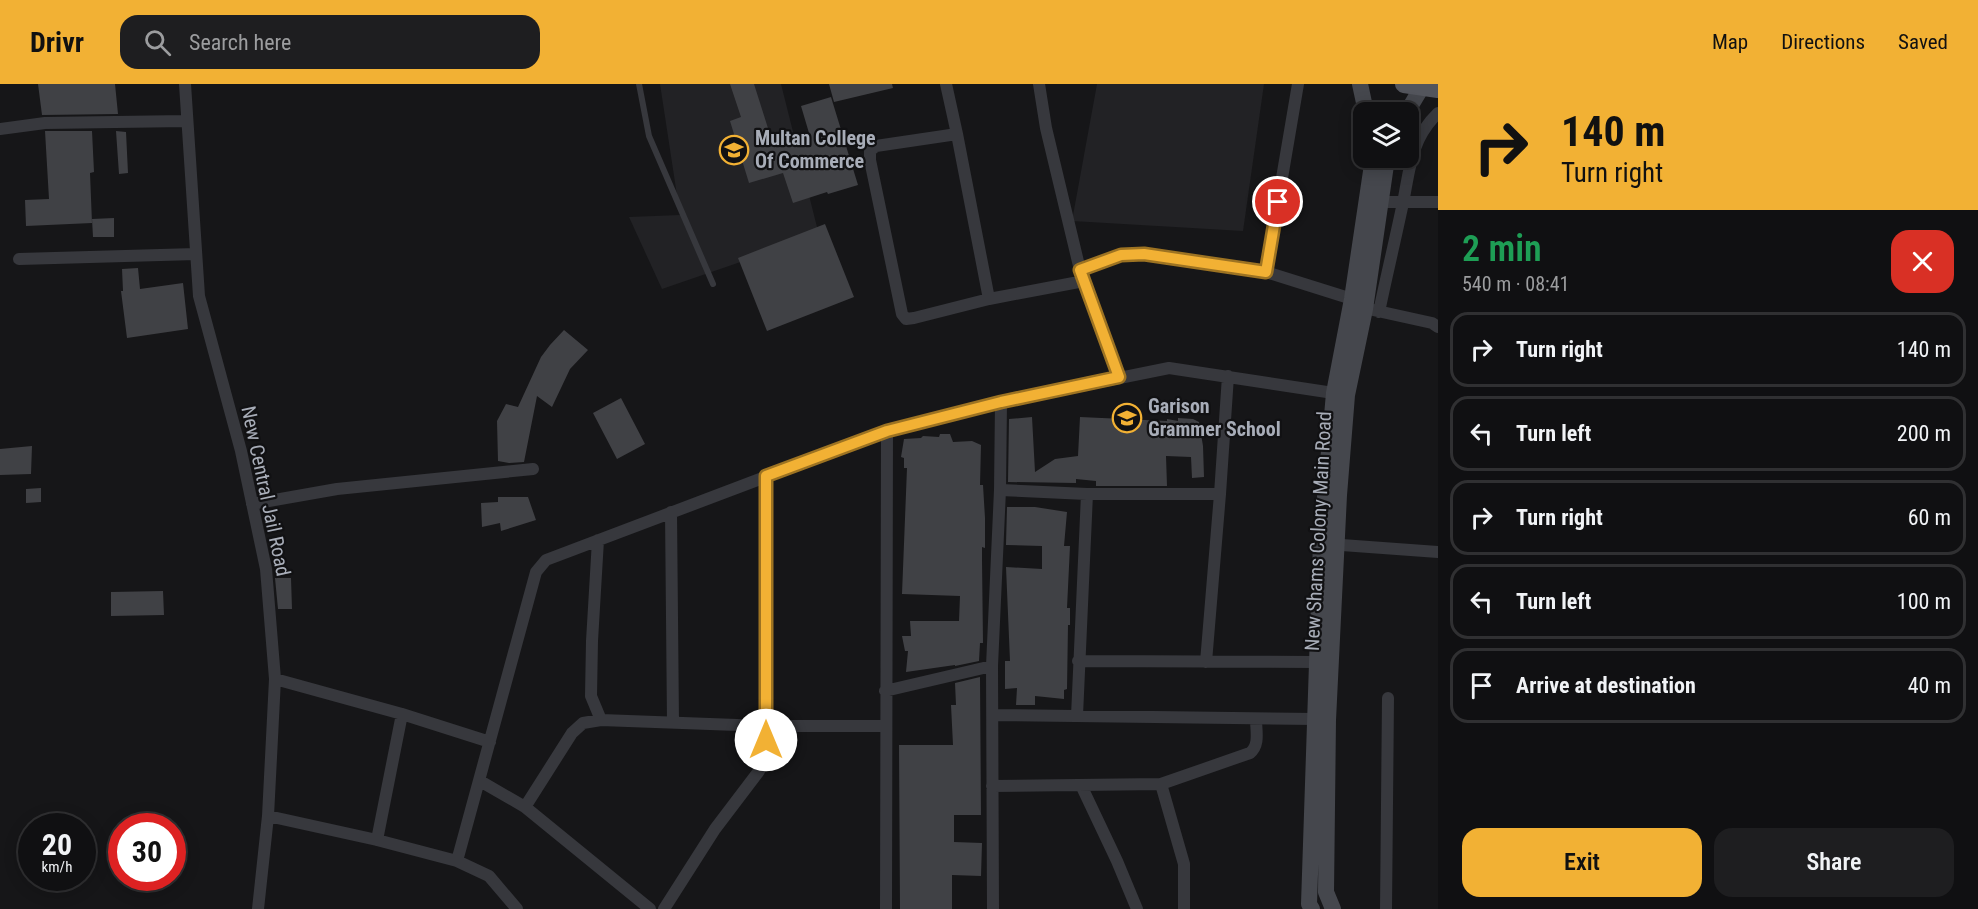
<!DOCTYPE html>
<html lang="en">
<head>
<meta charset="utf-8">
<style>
	:root { --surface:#101012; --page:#1e1e20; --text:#f1f3f6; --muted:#9c9d9f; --line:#303032; --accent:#f2b134 }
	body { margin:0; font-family:"Roboto Condensed",sans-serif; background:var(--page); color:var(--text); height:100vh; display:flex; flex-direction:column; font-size:22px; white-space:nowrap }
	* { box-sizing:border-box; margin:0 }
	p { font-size:20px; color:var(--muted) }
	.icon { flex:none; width:33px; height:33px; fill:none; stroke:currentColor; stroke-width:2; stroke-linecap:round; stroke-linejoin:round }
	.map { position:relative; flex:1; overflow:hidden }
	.sheet { display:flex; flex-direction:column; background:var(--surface); width:540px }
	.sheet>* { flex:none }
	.hud { background:#f2b134; color:#111; overflow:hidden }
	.tools { position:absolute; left:1353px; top:18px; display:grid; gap:12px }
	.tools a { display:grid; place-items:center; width:66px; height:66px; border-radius:12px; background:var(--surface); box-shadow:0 3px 15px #0003,0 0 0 2px var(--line); font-size:30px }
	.speed { position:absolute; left:18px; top:729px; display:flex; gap:12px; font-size:30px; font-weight:700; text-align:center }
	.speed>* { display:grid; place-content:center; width:78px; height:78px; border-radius:50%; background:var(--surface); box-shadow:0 3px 15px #0003,0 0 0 2px var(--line); line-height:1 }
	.speed small { font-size:15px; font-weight:400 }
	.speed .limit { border:9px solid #d22; background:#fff; color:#111 }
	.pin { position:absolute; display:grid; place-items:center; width:51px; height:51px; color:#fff; margin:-26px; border:3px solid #fff; border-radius:50%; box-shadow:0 2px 6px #0007 }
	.me { position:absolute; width:66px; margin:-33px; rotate:0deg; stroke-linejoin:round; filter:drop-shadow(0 0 4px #0008) }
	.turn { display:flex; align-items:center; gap:21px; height:126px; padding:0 24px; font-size:27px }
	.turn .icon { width:78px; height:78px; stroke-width:2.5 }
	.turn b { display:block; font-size:42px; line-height:51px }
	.round { display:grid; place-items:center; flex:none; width:63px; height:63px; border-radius:18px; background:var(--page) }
	.summary { display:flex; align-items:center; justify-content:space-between; height:102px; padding:0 24px }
	h1 { font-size:36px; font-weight:600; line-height:45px; color:#1e9e55 }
	.cta { display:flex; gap:12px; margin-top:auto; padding:12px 24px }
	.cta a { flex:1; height:69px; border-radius:18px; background:var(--accent); color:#111; font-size:24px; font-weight:600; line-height:69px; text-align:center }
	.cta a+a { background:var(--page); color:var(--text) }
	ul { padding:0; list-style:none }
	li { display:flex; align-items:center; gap:18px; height:75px; margin:0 12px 9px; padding:0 12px; border:3px solid var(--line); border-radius:18px }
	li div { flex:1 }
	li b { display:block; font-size:22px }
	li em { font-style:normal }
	header { display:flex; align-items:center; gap:36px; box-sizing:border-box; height:84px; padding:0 30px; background:var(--accent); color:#111 }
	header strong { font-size:28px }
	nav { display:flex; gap:33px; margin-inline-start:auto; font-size:21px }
	.search { width:420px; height:54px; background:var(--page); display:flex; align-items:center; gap:15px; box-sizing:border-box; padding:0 21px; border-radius:18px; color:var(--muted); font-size:22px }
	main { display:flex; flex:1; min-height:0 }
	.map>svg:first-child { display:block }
	.built { fill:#222225 }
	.building { fill:#404145 }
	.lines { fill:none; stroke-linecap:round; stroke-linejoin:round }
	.lane { stroke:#37383d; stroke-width:6 }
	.street { stroke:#37383d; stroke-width:12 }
	.secondary { stroke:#45474d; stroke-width:16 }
	.primary { stroke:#53555c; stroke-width:18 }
	.route-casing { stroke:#9d7322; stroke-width:15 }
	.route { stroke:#f2b134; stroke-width:10 }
	.labels { text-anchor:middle; stroke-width:4.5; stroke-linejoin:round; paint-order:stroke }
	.poi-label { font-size:20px; font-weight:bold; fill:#a8adb8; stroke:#111113; text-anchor:start }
	.street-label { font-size:20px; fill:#a8adb8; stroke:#111113 }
</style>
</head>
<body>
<header>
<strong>Drivr</strong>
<div class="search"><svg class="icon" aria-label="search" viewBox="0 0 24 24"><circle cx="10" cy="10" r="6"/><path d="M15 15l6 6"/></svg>Search here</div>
<nav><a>Map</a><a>Directions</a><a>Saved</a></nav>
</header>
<main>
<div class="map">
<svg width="1438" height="825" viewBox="0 0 1438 825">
	<rect width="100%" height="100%" fill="#161618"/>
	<!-- built -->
	<path class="built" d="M660,0H781L819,151L662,205L629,133L680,131Z
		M1097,0H1264L1243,147L1072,137Z"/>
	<!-- building -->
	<path class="building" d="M38,0H115L118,30L42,31Z
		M730,0H754L773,60L809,49L801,22L831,13L858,101L828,110L827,108L793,119L783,89L749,99L730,37L741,33Z
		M829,0H892L893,4L834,18Z
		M45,47H92L94,88L90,89L92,139L26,142L25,116L49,115Z
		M116,47L126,48L128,89L119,90Z
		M114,134V153H93L92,135Z
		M825,140L854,213L767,247L738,174Z
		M138,184L140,205L183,199L188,245L127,254L121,207H123L122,185Z
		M564,246L588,266L570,285L552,323L537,312L524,378L509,379L498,377L497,337L506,320L518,323L541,273L550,261Z
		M621,314L645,360L617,375L593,329Z
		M1032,333L1035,388L1055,375L1078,372L1080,333L1167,337V335L1178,337V334L1193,335L1199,338L1203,362L1204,393L1192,394L1191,373L1166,372L1167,402H1096V397L1076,395V399L1008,398L1009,335Z
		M940,350H950L953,358L972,357L981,361L980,401H983L985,434V464L982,463V476L983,559H980L979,577L955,582V581L906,588L908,567H905L902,552H911L910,537H959L960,512L902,510L907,384H904V374L901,373L904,355L921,354L923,352L939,353Z
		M32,362L31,390L0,391V365Z
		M41,404V418L26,419V405Z
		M498,413H528L536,436L501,447L500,439L482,443L481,419L498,418Z
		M1007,423H1035L1067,428L1064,462H1070L1067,524H1070V541H1068L1067,605L1064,606V615L1035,612V621H1016L1017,604L1005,605V577H1010L1006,483L1042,485V462L1006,461Z
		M275,494H291L292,525H278Z
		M163,507L164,531L111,532V508Z
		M980,593L981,731H954V758L982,759L981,792L952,791V825H900L899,661H953L951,621H956L955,599Z"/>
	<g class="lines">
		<!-- lane -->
		<path class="lane" d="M639,0L649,52L713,200"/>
		<!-- street -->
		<path class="street" d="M185,0L199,212L241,367L266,485L275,595L268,732L258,825
			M946,0L957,50L989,215
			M1039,0L1046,44L1080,186L1119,293
			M0,45L45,39L186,37
			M957,50L876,62L870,67V76L902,230L906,235L914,234L989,215L1084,197
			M1373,118H1438
			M19,175L196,170
			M1080,186L1121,171L1144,170L1266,188L1352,215
			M1266,188L1298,0
			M1373,226L1432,239L1438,243
			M1379,228C1386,194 1394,161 1401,128C1410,90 1408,58 1438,29
			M1000,406L1087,410H1220
			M252,420L337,405L533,385
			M671,428L673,639
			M598,456L592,557L591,612L601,636
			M1328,460L1438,468
			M1078,577L1316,578
			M1206,578L1220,410L1228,292
			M275,595L402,630L490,658
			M885,607L992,582
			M994,631L1315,635
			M1077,632L1087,410
			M480,697L525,723L650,825
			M1161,700L1184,780V825
			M1081,701L1117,777L1137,825
			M992,702L1161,700L1250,669C1260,661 1256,647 1256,635
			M525,723L572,649L583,639L601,636L766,642H886
			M268,732L377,756L457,777L489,792L517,825
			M377,756L402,630
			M457,777L536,488L546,476L887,347L1001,318L1169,284L1340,310
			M664,825L715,745L759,687L766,670V392
			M886,825L887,347
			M993,825L992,582L1000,406L1001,318
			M1386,825L1388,614"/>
		<!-- secondary -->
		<path class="secondary" d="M1360,0L1366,28
			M1407,28L1422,3
			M1312,825L1309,820L1321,459L1334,309L1352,215L1373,74
			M1333,825L1326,808L1328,636L1339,411L1347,311L1365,225L1387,74"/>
		<!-- primary -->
		<path class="primary" d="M1404,0L1438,5"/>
	</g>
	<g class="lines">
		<!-- route casing -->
		<g class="route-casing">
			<path id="route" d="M766,656V392L887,347L1001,318L1119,293L1080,186L1121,171L1144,170L1266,188L1278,118"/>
		</g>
		<!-- route -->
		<use href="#route" class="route"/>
	</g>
	<!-- icons -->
	<defs>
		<g id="university-ring" transform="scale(1.5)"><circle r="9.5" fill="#111113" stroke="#f2b134" stroke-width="1.5"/><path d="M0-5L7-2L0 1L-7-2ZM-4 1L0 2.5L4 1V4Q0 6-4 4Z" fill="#f2b134"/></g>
		<g id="school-ring" transform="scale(1.5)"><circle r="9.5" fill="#111113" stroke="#f2b134" stroke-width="1.5"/><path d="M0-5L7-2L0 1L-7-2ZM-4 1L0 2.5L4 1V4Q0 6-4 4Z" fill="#f2b134"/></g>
	</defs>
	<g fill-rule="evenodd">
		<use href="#university-ring" x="734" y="66"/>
		<use href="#school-ring" x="1127" y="334"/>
	</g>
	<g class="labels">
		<!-- poi labels -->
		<g class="poi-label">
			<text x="755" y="61">Multan College<tspan x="755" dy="23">Of Commerce</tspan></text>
			<text x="1148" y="329">Garison<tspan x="1148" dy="23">Grammer School</tspan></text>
		</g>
		<!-- street labels -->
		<g class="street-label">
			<text transform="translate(266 407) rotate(78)" y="7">New Central Jail Road</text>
			<text transform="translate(1318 447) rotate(-87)" y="7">New Shams Colony Main Road</text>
		</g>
	</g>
</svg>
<div class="tools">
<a><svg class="icon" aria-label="layers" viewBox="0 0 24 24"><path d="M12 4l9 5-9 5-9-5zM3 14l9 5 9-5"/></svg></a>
</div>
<div class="speed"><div>20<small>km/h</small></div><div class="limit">30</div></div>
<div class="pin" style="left:1278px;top:118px;background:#d93025"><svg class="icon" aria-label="arrive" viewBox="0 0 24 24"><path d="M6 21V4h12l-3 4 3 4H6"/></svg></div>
<svg class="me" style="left:766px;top:656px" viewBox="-20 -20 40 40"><circle r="19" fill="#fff"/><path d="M0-13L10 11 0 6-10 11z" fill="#f2b134"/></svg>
</div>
<section class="sheet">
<div class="hud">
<div class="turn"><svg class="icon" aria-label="right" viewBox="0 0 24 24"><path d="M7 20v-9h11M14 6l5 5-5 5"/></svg><div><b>140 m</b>Turn right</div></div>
</div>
<div class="summary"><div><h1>2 min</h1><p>540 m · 08:41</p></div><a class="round" style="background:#d93025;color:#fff"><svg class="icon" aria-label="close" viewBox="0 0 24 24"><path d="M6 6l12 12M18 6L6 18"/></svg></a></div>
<ul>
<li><svg class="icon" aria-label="right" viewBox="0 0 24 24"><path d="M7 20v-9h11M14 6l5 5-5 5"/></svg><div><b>Turn right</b></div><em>140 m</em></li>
<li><svg class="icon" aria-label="left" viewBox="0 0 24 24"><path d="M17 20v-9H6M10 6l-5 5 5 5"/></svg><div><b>Turn left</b></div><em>200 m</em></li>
<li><svg class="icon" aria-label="right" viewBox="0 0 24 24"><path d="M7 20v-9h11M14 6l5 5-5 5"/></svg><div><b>Turn right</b></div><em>60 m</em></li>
<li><svg class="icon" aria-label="left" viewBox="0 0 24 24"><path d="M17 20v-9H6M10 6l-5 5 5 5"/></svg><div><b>Turn left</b></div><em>100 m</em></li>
<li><svg class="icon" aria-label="arrive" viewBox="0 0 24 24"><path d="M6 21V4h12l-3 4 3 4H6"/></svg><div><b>Arrive at destination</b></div><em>40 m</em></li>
</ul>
<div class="cta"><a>Exit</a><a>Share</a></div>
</section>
</main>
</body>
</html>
